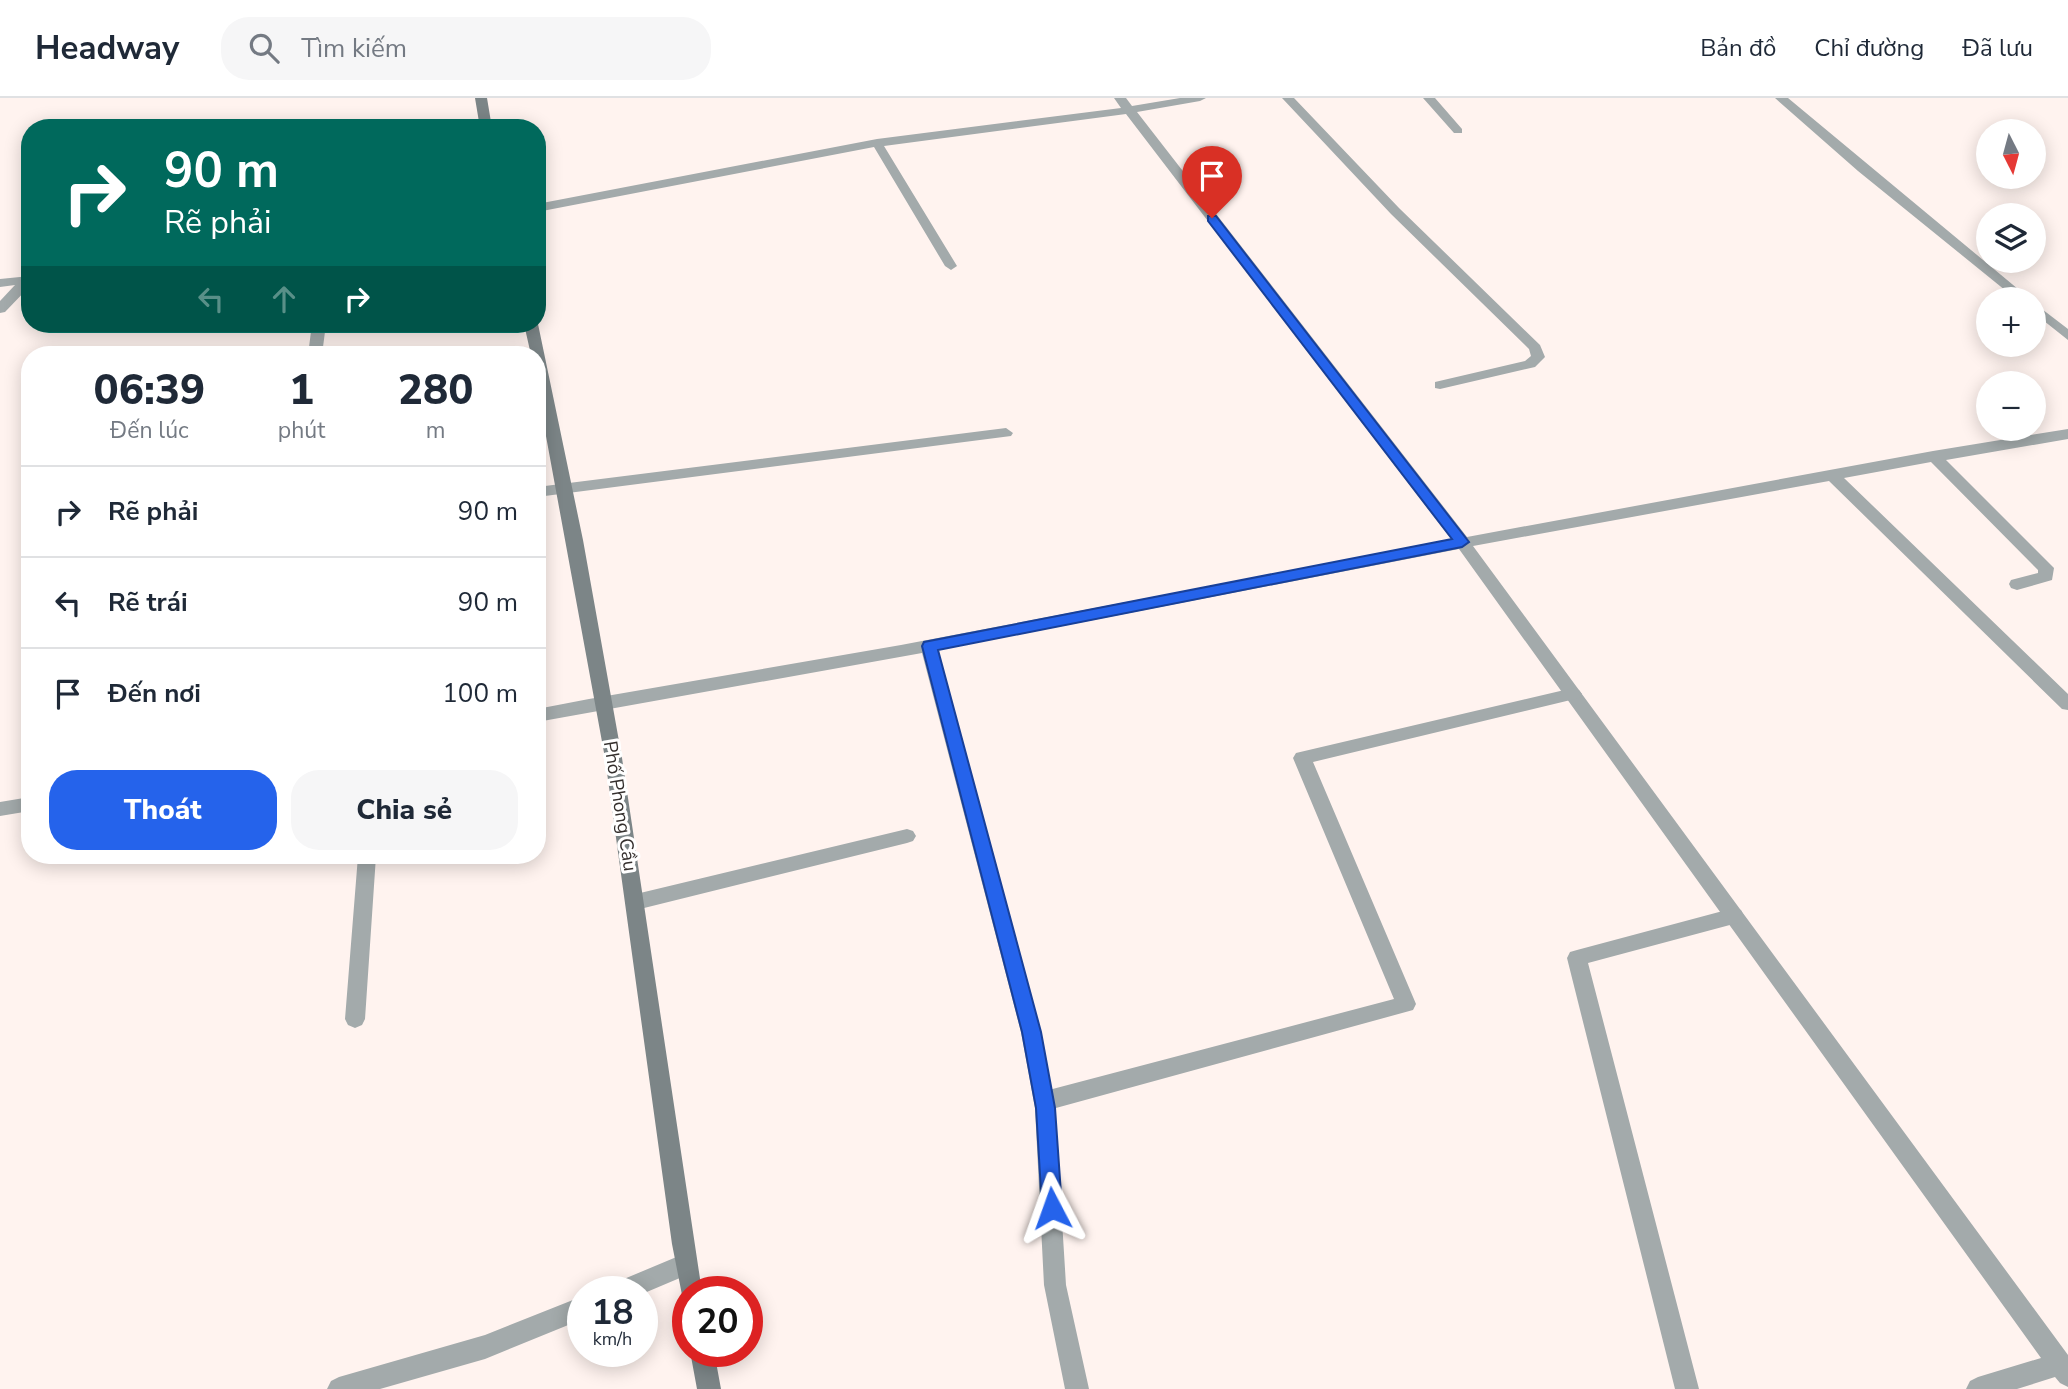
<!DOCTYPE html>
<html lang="vi">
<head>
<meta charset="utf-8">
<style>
	:root { --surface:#fff; --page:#f6f6f7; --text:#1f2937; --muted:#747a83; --line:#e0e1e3; --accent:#2563eb }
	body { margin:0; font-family:"Nunito Sans",sans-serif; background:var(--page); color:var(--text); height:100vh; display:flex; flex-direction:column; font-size:26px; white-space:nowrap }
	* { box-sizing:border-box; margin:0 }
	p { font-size:23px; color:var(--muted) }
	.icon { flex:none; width:38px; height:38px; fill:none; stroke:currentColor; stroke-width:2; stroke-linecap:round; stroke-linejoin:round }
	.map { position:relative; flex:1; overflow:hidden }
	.drawer { position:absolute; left:21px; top:248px; width:525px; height:518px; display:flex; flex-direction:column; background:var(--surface); border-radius:28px; box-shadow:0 4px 18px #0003 }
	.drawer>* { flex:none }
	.top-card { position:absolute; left:21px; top:21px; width:525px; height:214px; border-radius:28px; box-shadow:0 4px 18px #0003; background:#00695c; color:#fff; overflow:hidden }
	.needle { width:46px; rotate:174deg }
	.buttons { position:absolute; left:1976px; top:21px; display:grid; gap:14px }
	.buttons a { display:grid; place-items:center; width:70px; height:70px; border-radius:50%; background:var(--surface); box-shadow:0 4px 18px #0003; font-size:35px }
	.speed { position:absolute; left:567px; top:1178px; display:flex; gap:14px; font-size:35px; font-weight:700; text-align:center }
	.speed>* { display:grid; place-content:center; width:91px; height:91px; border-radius:50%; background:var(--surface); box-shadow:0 4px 18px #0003; line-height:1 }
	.speed small { font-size:18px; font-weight:400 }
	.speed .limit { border:10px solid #d22; background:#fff; color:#111 }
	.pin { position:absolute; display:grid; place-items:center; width:60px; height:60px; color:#fff; margin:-72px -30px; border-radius:50% 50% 50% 0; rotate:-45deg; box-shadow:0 0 7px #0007 }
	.pin .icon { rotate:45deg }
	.me { position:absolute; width:77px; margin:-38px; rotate:356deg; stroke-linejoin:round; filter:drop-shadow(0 0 5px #0008) }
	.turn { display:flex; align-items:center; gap:24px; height:147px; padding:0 28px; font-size:32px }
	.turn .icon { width:91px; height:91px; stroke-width:2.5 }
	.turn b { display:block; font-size:49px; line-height:60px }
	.lanes { display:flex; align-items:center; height:66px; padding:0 28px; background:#0003; justify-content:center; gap:35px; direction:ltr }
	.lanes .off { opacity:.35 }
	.eta { display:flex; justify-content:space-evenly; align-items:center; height:119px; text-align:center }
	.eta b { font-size:42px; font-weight:800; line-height:49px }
	.button { display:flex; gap:14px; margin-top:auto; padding:14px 28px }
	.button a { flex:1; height:80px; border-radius:28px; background:var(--accent); color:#fff; font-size:28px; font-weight:800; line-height:80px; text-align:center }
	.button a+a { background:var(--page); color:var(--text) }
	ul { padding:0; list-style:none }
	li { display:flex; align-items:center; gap:21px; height:91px; padding:0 28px; border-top:2px solid var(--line) }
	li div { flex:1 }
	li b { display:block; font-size:26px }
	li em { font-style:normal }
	header { display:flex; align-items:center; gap:42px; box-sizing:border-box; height:98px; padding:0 35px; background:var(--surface); border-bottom:2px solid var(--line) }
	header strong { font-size:33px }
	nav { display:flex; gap:38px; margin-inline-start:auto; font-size:24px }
	.search { width:490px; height:63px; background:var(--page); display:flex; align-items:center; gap:18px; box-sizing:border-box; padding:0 24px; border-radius:28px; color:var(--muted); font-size:26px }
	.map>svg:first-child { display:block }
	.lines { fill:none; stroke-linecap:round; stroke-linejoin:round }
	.lane { fill:#a3aaab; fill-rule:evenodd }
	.street { fill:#a3aaab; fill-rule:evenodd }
	.secondary { fill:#7c8587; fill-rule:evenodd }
	.route { fill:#2563eb; stroke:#184099; stroke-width:2 }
	.labels { text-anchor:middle; stroke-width:6; stroke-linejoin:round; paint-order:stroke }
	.street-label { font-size:19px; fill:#342f2d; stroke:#fff }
</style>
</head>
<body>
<header>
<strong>Headway</strong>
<div class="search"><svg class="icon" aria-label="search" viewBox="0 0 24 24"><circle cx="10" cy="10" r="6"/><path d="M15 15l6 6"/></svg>Tìm kiếm</div>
<nav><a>Bản đồ</a><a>Chỉ đường</a><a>Đã lưu</a></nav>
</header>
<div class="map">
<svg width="2068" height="1291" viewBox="0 0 2068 1291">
	<rect width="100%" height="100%" fill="#fff3ef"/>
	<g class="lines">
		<!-- lane -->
		<path class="lane" d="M1114,0H1126L1132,8L1180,0H1206L1200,3L1137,14L1467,439L1933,353L2068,331V341L1946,362L2054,470L2052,482L2017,492L2011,490L2009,486L2011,482L2038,475V472L1931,364L1844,380L2068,596V612L2062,611L1829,383L1473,448L2068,1257V1289L2060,1285L2055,1279L2017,1291H1966L1970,1283L1978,1279L2041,1260L1459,451L938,552L1041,934L1055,1010L1066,1187L1089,1291H1065L1044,1187L1035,1010L1021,934L922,555L537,624V611L589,601L901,547L1452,442L1126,16L884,48L957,168L951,172L945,168L874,49L537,114V106L877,41L1121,10Z
			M1282,0H1294L1399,110L1540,247L1545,259L1535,269L1440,291L1435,290V284L1525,263L1531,258L1529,251L1391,116Z
			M1423,0H1435L1462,31V35H1454Z
			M1775,0H1788L2030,201H2016L1858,73Z
			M30,178V188L5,214L0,215V203L15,187L0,189V181Z
			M2034,205L2068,231V242L2034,215Z
			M312,226H326L323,249L316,253L309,249Z
			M1006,330L1013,335L1011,338L537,399V389Z
			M30,699V713L0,718V704Z
			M907,731L913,733L916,738L913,743L907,745L636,812L629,810L627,804L629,798L636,796Z
			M358,758H376L365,921L362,927L355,930L348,927L345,921Z
			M686,1155L694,1158L697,1166L694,1174L642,1196V1194H609L612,1186Z
			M583,1198V1221L485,1261L380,1291H327L331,1283L339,1279L485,1237Z"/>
		<!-- street -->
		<path class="street" d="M1573,590L1579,592L1582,596L1579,600L1313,664L1416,906L1413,912L1045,1013L1038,1010L1035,1003L1038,996L1045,993L1394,901L1293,660L1296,655Z
			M1734,810L1741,812L1744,818L1741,824L1588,865L1699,1291H1675L1567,860L1570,854L1577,852Z"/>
		<!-- secondary -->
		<path class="secondary" d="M475,0H487L492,30H480Z
			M524,226H538L583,442L622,660L702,1194H688V1204L683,1202L672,1146L605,660L537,289V257H531Z
			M690,1253H714L721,1291H697Z"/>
	</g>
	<!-- route -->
	<path class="route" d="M1208,118H1216L1469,444L1462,449L938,552L1041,934L1055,1010L1062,1110L1059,1117L1052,1120L1045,1117L1042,1110L1036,1010L1022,934L922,548L924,544L1452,441L1208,123Z"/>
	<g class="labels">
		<!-- street labels -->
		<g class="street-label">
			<text transform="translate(621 708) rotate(81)" y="7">Phố Phong Cầu</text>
		</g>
	</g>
</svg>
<div class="buttons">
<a><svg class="needle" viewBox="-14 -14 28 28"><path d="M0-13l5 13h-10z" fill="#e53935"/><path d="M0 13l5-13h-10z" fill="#747a83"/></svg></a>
<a><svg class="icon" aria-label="layers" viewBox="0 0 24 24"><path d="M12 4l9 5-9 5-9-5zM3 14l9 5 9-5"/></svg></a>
<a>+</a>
<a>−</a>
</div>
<div class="speed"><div>18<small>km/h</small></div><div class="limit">20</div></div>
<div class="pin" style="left:1212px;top:120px;background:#d93025"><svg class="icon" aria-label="arrive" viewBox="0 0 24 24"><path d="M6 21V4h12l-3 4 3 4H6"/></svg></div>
<svg class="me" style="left:1052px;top:1110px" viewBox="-20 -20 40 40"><path d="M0-17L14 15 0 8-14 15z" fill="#2563eb" stroke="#fff" stroke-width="4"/></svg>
<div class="top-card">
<div class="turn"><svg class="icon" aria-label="right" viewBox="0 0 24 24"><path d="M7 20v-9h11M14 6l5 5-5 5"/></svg><div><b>90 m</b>Rẽ phải</div></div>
<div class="lanes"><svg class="icon off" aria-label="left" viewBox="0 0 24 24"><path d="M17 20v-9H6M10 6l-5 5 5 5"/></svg><svg class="icon off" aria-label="ahead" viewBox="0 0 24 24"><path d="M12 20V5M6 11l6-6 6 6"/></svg><svg class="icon" aria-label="right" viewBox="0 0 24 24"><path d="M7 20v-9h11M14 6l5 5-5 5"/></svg></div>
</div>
<section class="drawer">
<div class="eta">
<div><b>06:39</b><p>Đến lúc</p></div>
<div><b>1</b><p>phút</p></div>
<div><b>280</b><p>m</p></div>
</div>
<ul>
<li><svg class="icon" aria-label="right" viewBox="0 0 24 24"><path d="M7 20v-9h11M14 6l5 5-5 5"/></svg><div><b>Rẽ phải</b></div><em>90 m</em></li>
<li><svg class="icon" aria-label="left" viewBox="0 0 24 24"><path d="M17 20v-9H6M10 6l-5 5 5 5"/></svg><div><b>Rẽ trái</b></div><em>90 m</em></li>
<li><svg class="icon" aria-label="arrive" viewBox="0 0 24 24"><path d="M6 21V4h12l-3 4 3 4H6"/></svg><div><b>Đến nơi</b></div><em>100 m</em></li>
</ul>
<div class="button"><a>Thoát</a><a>Chia sẻ</a></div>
</section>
</div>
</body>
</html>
